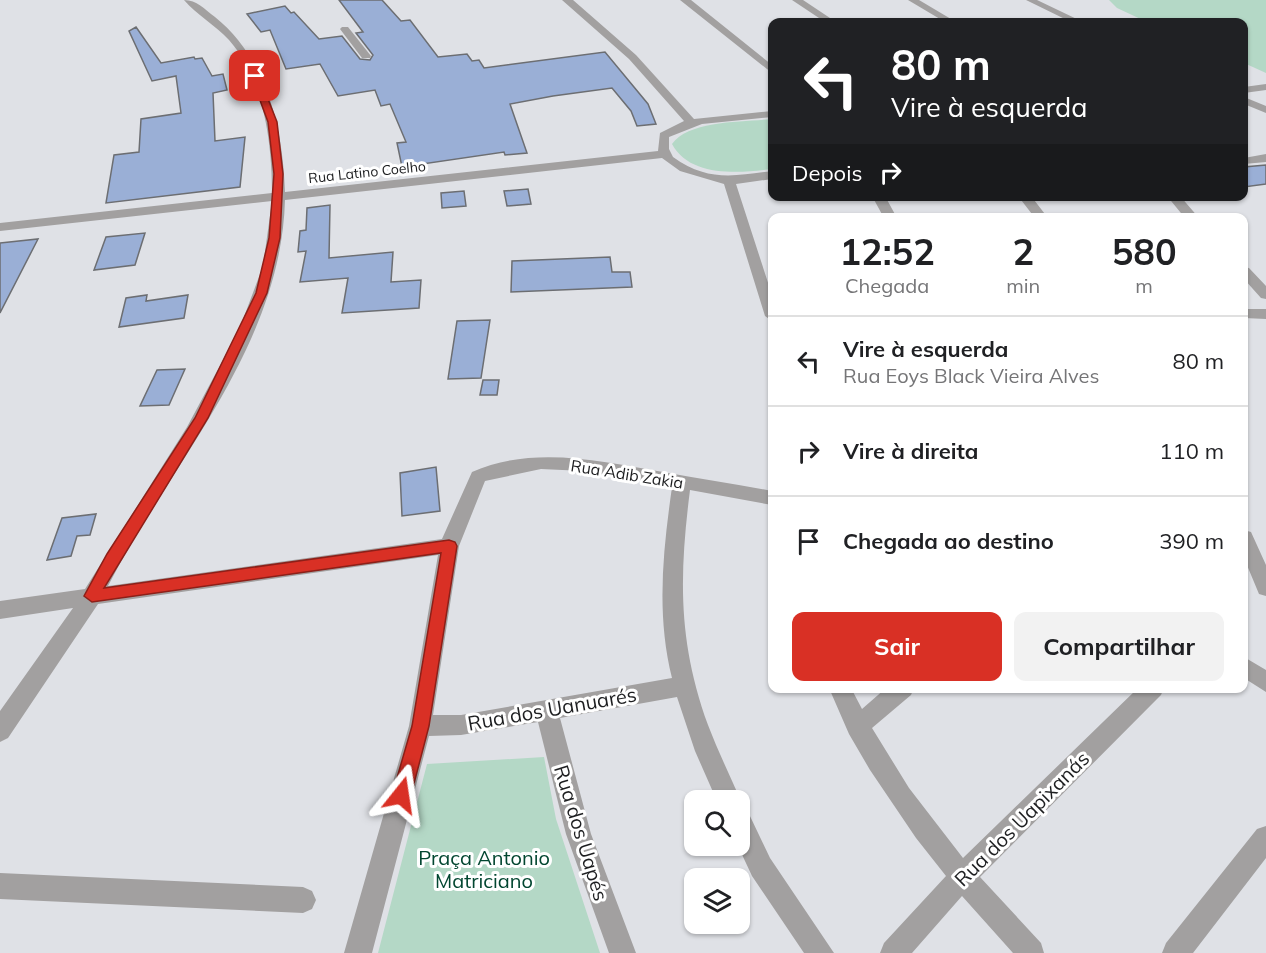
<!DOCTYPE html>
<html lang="pt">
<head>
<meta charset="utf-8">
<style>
	:root { --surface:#fff; --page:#f2f2f2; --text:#202124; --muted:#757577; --line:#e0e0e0; --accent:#d93025 }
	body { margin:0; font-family:Mulish,sans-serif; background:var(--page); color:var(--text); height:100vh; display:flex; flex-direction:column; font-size:22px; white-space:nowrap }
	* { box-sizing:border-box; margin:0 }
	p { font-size:20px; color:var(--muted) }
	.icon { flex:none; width:33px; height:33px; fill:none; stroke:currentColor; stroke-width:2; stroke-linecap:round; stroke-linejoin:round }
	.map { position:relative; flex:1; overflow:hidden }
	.panel { position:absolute; left:768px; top:213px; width:480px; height:480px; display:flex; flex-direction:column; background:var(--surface); border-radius:12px; box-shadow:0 2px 4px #0004 }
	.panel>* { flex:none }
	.guide { position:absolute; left:768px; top:18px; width:480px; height:183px; border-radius:12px; box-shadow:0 2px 4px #0004; background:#202124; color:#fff; overflow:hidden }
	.fabs { position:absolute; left:684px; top:790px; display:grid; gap:12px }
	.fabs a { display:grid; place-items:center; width:66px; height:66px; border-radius:12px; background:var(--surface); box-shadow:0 2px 4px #0004; font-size:30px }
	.pin { position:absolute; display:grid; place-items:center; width:51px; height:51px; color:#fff; margin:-26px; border-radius:12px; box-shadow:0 3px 9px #0006 }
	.me { position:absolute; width:66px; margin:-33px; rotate:15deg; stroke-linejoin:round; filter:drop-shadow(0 0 4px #0008) }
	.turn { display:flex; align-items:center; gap:21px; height:126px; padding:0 24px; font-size:27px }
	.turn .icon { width:78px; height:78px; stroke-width:2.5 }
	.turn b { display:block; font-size:42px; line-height:51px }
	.then { display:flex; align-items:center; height:57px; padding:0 24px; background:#0003; gap:12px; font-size:22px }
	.eta { display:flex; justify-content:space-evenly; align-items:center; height:102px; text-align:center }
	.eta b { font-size:36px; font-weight:700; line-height:42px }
	.primary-button { display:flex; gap:12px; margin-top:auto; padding:12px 24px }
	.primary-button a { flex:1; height:69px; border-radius:12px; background:var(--accent); color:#fff; font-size:24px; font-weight:700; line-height:69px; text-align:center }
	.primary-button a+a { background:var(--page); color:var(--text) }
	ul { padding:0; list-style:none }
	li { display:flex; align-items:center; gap:18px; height:90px; padding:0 24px; border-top:2px solid var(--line) }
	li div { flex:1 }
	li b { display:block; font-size:22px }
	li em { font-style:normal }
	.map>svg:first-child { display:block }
	.green { fill:#b4d8c6 }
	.building { fill:#9aafd6; stroke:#6c6e72; stroke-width:1.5 }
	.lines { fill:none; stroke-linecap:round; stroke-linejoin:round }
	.minor { fill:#a2a0a0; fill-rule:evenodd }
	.route { fill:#d93025; stroke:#8d1f18; stroke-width:1.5 }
	.labels { text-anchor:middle; stroke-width:6; stroke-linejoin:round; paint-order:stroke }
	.far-street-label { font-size:14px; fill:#1d1e20; stroke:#fff }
	.street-label { font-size:16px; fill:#1d1e20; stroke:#fff }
	.near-street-label { font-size:20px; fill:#1d1e20; stroke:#fff }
	.near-park-label { font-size:20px; fill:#024630; stroke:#fff }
</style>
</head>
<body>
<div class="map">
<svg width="1266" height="953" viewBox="0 0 1266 953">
	<rect width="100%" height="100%" fill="#dfe1e6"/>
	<!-- green -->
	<path class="green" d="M1109,0H1266V73L1244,63V22H1147L1117,8Z
		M772,119V169C741,173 690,178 672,144C689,120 744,122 772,119Z
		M544,757L556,819L600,953H378L427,764Z"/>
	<!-- building -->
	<path class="building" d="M339,0H382L401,21L410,20L438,57L467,54L472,61L479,60L484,68L605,52L648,104L656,124L637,126L631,111L612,88L553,96L510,104L527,153L505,155L504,152L402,167L397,143L406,142L390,104L381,106L375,90L338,96L320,64L286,69L270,30L261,32L247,14L285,6L291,13L294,12L319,39L342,36L360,59L370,60L373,55L356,33L363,32Z
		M136,27L161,63L194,57L195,59L202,58L212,76L223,74L227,90L213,93L215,141L245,137L240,187L106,203L114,155L139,152L141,119L181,113L176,76L152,81L129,31Z
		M1266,165V184L1244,187V167Z
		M528,189L531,204L507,206L504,191Z
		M464,191L466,206L442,208L441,193Z
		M330,205L329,258L393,252L391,282L421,280L419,308L342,313L348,278L300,282L306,251L298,252L300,231L306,230L307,208Z
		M145,233L135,265L94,270L106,237Z
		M38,239L0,313V243Z
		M610,257L612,272H630L632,287L511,292L512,261Z
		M147,295L146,301L188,295L184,318L119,327L126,298Z
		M490,320L481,378L448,379L457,321Z
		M185,369L169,405L140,406L157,370Z
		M483,380H499L497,395H480Z
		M436,467L440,511L402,516L400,473Z
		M96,514L90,535L77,536L71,556L47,560L62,518Z"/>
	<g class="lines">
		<!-- minor -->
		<path class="minor" d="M184,0C197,0 204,9 215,17C267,59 283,128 285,192L658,151L660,133L684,121L629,59L562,0H573L636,55L694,119L772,111V117L702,124L669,137V149L673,157C708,182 734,176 772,171V179L736,184L772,295V321L765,316L724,184L680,171L662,158L285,200C281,347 172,461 108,586L442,539L472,472C533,445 600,461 663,472C699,479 736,484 772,491V505L690,490C679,577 678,642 708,725C718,751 730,776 741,801L740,805V801H717L695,751L677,697L560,718L591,834L636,953H609L566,834L538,722L461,735L429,736L372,953H344L409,726L438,555L98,604L8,738L0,742V711L73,608L0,619V601L85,589L187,427L239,330L263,266L272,201L0,231V223L272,193C272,142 264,80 229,40C215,25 197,15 184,0ZM541,469L584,471L672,487C663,551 656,614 672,678L461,715H433L459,546L485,481Z
			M680,0H691L772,65V73Z
			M792,0H803L836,22H825Z
			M908,0H919L956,22H945Z
			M1026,0H1037L1083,22H1071Z
			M342,27H348L371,56L370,58H362L340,29Z
			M1266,84V90L1244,93V87Z
			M1244,97L1266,106V113L1244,104Z
			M1266,154V162L1244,164V158Z
			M872,196H885L897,218H884Z
			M1018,196H1031L1048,218H1035Z
			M1167,196H1180L1199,218H1185Z
			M1244,267L1249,268L1266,286V299L1261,298L1244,279Z
			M1244,309H1266V319L1244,318Z
			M1244,530L1251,532L1266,565V596L1259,594L1244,558Z
			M1244,657L1266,670V692L1244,678Z
			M829,688H851L862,709L886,688H914L911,695L872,728L909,788L963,858L1138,688H1164L1161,695L980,877L1041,943L1044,953H1013L962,896L912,953H880L884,943L946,876L916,838L870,770L849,734Z
			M740,811L749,814L770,858L834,953H804L752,876L738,846Z
			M1266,826V858L1193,953H1162L1166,943L1257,829Z
			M0,873L303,887L312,891L316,900L312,909L303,913L0,899Z"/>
	</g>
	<!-- route -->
	<path class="route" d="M255,74L259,76L277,122L283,174L280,238L267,293L208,418L104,588L449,540L455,542L457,546L429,726L411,795L408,801L401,803L395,801L392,795L412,726L441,553L92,602L84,596L107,554L195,418L256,293L269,238L274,174L268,122L251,76Z"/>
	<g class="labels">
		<!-- far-street labels -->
		<g class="far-street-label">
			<text transform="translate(367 172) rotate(-6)" y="5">Rua Latino Coelho</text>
		</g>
		<!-- street labels -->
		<g class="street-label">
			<text transform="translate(627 474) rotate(9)" y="6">Rua Adib Zakia</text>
		</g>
		<!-- near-street labels -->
		<g class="near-street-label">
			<text transform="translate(552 709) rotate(-10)" y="7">Rua dos Uanuarés</text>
			<text transform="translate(1022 819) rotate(-45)" y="7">Rua dos Uapixanás</text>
			<text transform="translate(581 833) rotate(73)" y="7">Rua dos Uapés</text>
		</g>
		<!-- near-park labels -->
		<g class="near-park-label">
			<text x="484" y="865">Praça Antonio<tspan x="484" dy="23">Matriciano</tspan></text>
		</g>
	</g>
</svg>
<div class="fabs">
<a><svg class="icon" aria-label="search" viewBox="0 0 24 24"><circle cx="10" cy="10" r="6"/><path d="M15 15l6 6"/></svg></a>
<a><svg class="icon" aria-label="layers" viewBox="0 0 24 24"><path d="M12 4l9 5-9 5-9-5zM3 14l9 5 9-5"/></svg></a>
</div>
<div class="pin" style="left:255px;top:76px;background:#d93025"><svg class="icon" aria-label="arrive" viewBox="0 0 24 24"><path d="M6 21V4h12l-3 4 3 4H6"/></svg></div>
<svg class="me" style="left:401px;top:795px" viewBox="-20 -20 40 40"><path d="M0-17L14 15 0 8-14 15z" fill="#d93025" stroke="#fff" stroke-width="4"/></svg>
<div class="guide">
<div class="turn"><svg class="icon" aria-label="left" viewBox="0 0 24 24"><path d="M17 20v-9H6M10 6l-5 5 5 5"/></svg><div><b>80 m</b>Vire à esquerda</div></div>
<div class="then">Depois<svg class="icon" aria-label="right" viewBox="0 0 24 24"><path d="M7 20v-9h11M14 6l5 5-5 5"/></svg></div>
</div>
<section class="panel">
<div class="eta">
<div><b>12:52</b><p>Chegada</p></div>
<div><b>2</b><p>min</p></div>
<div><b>580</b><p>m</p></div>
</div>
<ul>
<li><svg class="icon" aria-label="left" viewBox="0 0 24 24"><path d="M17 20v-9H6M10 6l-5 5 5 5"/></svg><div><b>Vire à esquerda</b><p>Rua Eoys Black Vieira Alves</p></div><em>80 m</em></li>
<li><svg class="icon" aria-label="right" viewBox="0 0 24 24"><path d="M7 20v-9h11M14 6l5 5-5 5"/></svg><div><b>Vire à direita</b></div><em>110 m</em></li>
<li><svg class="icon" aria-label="arrive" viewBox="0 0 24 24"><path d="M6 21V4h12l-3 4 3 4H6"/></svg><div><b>Chegada ao destino</b></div><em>390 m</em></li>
</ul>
<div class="primary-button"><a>Sair</a><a>Compartilhar</a></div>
</section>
</div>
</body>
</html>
